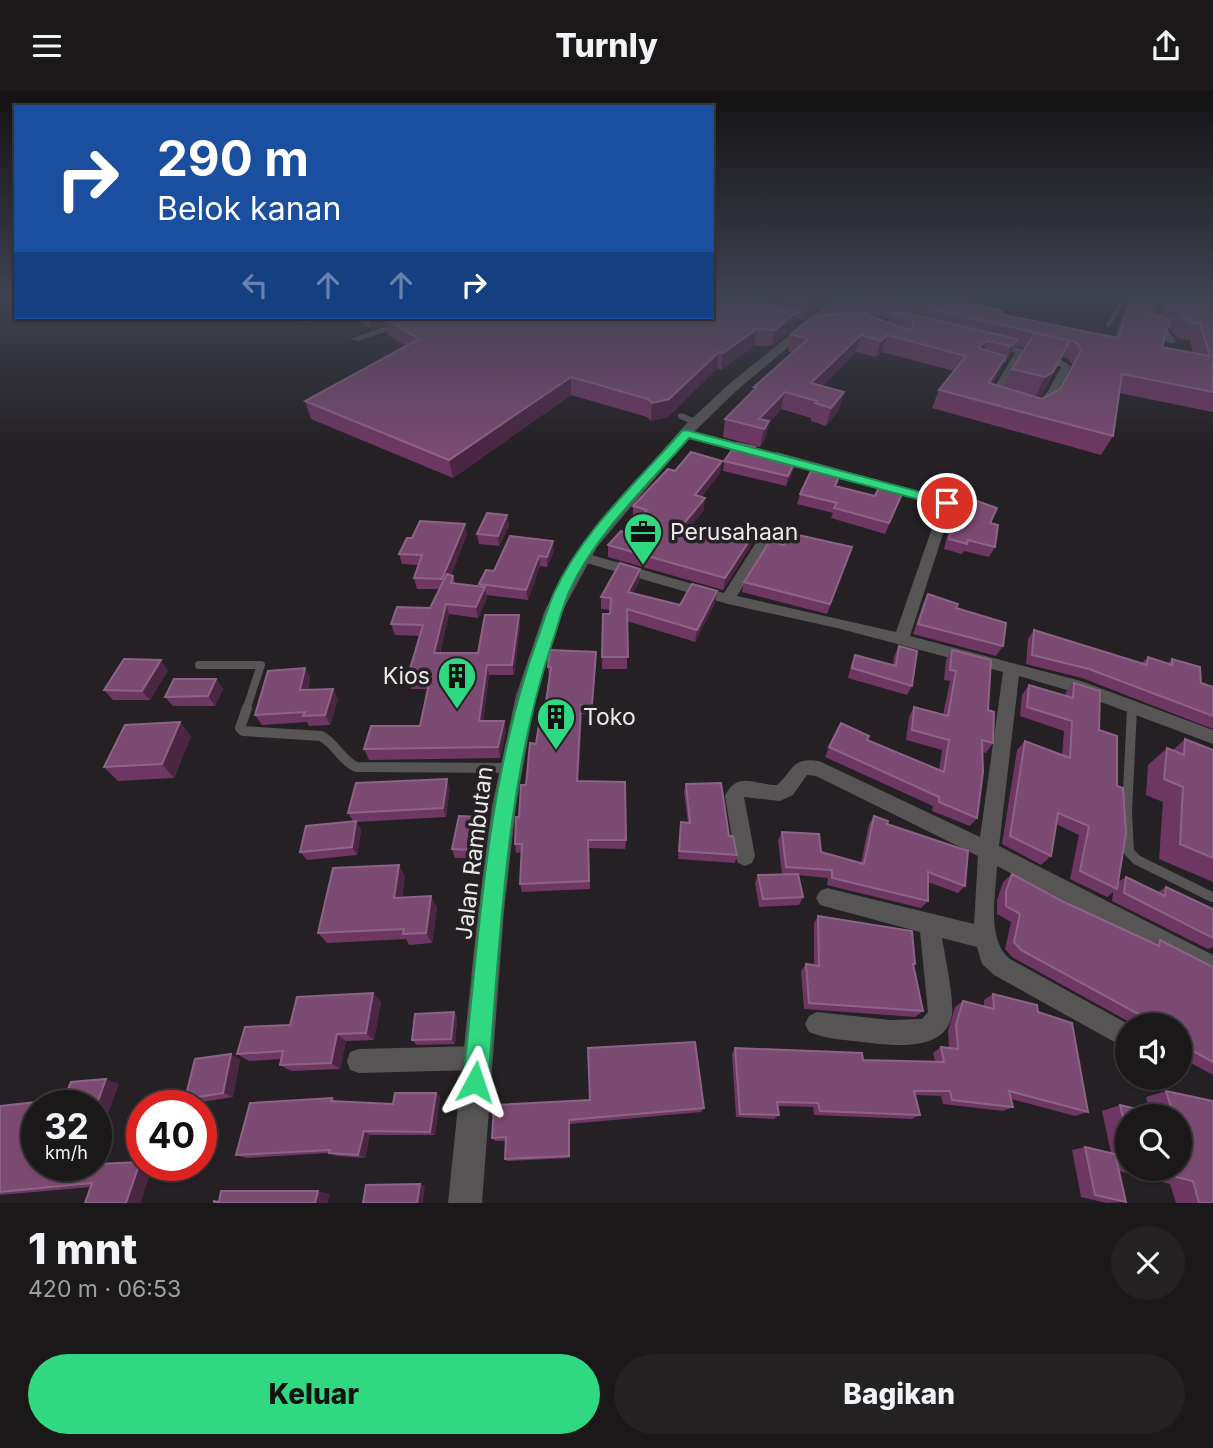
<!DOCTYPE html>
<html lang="id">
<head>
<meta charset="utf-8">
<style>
	:root { --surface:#1b181a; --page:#242123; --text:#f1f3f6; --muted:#a0a0a2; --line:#393739; --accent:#31d882 }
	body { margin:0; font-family:Inter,sans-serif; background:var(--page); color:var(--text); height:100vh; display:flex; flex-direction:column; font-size:26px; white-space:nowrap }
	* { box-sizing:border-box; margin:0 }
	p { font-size:23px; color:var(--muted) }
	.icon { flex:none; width:38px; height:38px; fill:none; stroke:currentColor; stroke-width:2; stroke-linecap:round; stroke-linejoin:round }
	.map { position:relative; height:1112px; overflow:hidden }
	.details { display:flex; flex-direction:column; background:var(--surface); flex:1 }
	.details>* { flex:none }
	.hud { position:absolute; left:14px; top:14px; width:700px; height:214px; border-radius:0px; box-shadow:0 2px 5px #0004,0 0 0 2px var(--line); background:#1a4fa0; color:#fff; overflow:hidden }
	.buttons { position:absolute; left:1115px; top:922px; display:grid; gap:14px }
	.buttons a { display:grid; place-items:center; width:77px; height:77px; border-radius:50%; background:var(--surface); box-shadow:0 2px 5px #0004,0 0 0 2px var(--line); font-size:35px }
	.speed { position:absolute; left:21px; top:999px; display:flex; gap:14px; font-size:35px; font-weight:700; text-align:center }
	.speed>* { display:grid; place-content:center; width:91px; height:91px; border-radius:50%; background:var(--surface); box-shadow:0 2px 5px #0004,0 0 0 2px var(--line); line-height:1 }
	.speed small { font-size:18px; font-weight:400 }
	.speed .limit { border:10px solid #d22; background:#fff; color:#111 }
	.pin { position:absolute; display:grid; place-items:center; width:60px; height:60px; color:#fff; margin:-30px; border:4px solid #fff; border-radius:50%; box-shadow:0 2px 7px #0007 }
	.me { position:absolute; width:77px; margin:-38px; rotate:5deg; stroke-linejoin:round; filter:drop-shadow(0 0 5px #0008) }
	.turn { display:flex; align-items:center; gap:24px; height:147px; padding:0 28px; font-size:32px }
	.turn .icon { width:91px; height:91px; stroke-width:2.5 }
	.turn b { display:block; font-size:49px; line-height:60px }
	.lanes { display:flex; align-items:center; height:66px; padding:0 28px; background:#0003; justify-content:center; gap:35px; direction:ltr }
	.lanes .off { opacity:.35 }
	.round { display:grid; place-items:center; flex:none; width:74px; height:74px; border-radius:37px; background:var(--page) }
	.summary { display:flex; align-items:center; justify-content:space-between; height:119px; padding:0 28px }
	h1 { font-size:42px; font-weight:800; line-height:52px }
	.cta { display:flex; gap:14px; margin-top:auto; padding:14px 28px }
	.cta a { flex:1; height:80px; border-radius:42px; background:var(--accent); color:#111; font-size:28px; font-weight:800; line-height:80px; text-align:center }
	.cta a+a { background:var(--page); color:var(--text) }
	header { display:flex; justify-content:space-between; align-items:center; height:91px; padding:0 28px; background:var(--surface); font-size:32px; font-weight:800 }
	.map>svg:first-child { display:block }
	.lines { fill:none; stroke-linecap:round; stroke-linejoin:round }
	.service-far2 { stroke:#565455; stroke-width:4.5 }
	.service-far1 { stroke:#565455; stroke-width:8 }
	.service { stroke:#565455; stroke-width:10 }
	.minor { fill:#565455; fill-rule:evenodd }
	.tertiary { fill:#565455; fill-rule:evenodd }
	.wall { fill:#6e3763; fill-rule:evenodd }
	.shaded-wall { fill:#4a2643 }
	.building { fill:#7b4a72; stroke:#8d6385; stroke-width:2 }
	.route { fill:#31d882; stroke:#208c54; stroke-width:2 }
	.labels { text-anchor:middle; stroke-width:7; stroke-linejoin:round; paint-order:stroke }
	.poi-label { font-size:23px; fill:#ece9eb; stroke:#242023; text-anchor:start }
	.street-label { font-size:23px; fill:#ece9eb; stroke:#242023 }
</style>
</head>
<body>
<header><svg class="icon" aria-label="menu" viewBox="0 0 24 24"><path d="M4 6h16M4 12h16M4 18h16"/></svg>Turnly<svg class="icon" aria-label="share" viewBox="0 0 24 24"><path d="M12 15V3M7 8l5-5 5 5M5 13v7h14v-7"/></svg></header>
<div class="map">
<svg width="1213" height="1112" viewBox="0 0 1213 1112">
	<rect width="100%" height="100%" fill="#242023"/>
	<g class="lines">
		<!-- service-far2 -->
		<path class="service-far2" d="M1108,234L1126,205"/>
		<!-- service-far1 -->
		<path class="service-far1" d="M199,574H261L246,619
			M1132,619V615"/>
		<!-- service -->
		<path class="service" d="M247,617L240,637L243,640L321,645C336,653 341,669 356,676L510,677
			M1132,617L1127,721L1129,761L1137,769L1212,806"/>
		<!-- minor -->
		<path class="minor" d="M1153,206L1160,208L1151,234L1167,238L1176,250L1174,252H1168L1161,242L1141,236Z
			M403,229L407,232L406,234L358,250L350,248Z
			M992,250L1058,267L1071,275L1057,301L1040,321L1031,319L1048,300L1061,276L1023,264L995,312H987L986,310L1015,262L989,255V251Z
			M682,322L700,330L702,332L696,335L678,327V323Z
			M686,339L759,358L761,360L755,363L682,344V340Z
			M777,361L951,409L953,412L910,545L1081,590L1213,639V653L1077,602L1019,585L999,755L1213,864V887L997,775C996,802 986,849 1010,868L1130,934H1127V958L994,884L982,873L977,856L942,847C945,864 954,908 952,923C946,963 890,954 862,951C845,949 825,948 809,941L805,933L809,925L817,921L890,929L922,928L928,921L920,841L820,814L816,807L820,800L827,797L974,833L978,765L816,685L807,684L793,704L780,710L744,706L755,765L752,772L745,775L738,772L735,765L725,705C737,679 755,694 777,694C794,679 791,666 819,670L980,746L1003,581L837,537L728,513L576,469L574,466L581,461L724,502L757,450L762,449L769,453L737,505L896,541L940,414L773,367L771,365Z
			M477,955L486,958L489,967L486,976L477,979L359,982L350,979L347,970L350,961L359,958Z"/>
		<!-- tertiary -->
		<path class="tertiary" d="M838,205H849L736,300L695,340L597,456L563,519L536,604L516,715L504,820L482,1112H448L478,820L492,715L516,604L545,519L584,450L685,334L728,294Z
			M1130,205H1153L1213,214V220Z"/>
	</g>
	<!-- wall -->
	<path class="wall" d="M712,205H834L804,229L796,227L793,238L772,255H754L721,279L717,277L668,326L651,330L647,326L571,304L453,387L311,328L305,310L406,255L387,243L385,233L371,238L351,226H712Z
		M839,205L971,213L1002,220L1001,223L1115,246L1121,229L1126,219H1123L1131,205H1154L1148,221L1157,224L1161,213L1166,205H1213V321L1119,302L1113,345L1101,364L932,317L939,299L954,280L882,261L876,266L856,261L822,295L839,319L826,335L811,330V327L781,318L769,332L765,348L760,356L723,346L725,328L754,299V296L793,261L788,260L791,243L826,224L828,213ZM870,225L889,227L887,232ZM1168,236L1178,248L1190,249L1193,262L1162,256ZM1014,255L1025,257L1012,278L1003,297L992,293L1003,272H1005L1010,265ZM1062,266L1067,267L1073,274L1060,298L1042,308L1040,307Z
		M294,226H326L305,232Z
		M796,368L794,378L786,395L723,380L724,370Z
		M722,370L720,382L701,406L704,419L688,438L727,450L753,444L750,456L723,499L608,466V454L626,442L639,428L633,426V415L675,380Z
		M839,386L836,395L898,413L885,443L831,427L833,422L797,413L800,403Z
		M956,419L990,432L995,456L989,466L964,460L962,463L944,458L951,429Z
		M507,424L509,435L499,455L479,453L477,443Z
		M467,443L451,484L453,485L455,492L480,496L479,493L494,480L554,460L547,476L540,475L528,509L486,504L487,507L478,527L449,523L440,562H478L520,535L514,584H489L483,630H504L506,640L500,667L369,669L364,658L420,635L427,598H411L407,588L420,545L395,544L391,533L430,517L440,498H417L414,487L419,474L402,473L399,463L412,447Z
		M784,454L852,456L827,523L742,501L744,491Z
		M639,490L633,502L680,514L715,512L695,551L627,530V578H602L603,523H610V519L601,518V506Z
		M928,503L956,517L1003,555L996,565L913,543L923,513Z
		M1034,539L1142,572L1148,566L1168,572L1172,568L1201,592L1213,596V638L1082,587L1026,573L1028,548Z
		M899,555L912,595L907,604L848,587L851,574L855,564L893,574L894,565Z
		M952,559L988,619L993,652L986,662L982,661L977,727L970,735L932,720L933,715L825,666L829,656L867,649L939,679L942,659L906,649L909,626L914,616L943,624L950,590L944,589L946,569Z
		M596,561L592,624L582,623L578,690L626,749L625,758L589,757L590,798L522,801L520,793L522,761L516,762L515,753L519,726L526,694L543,633L549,586L548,576Z
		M305,577L310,587L308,599L338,608L330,634L309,635L307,631L262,634L255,624Z
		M168,579L150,609H113L104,599Z
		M216,588L223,598L215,615H173L165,606Z
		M1074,592L1099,639L1117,695L1118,791L1126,786L1158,801L1166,796L1213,818V856L1208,858L1112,810L1113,801L1107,806L1070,788L1079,744L1056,733L1051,765L1041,774L1002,753L1017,659L1025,650L1062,664L1064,640L1020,625L1022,604L1029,594L1066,605V601Z
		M191,645L174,687L118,690L104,676Z
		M1185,648L1213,659V791L1159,768L1163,711L1146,704L1148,674L1167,657L1172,660Z
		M686,693L729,745L737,764L735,772L678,768L681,731L688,732L684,701Z
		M450,697L446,726L356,731L361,739L357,764L307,769L300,761L353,730L348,722Z
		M874,725L887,733L965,795L958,802L928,791V810L921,817L827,794L828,787L798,784L803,806L799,814L759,816L755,792L758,784L782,783L778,749L782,741L821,761L861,772L869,733Z
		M481,734L475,767H455L452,758Z
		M1012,783L1062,810L1153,852L1160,849L1213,876V984L1180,966V934H1131V932L1012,866L1005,858L1011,831L997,823V809L1003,791Z
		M405,785L402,807L437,816L432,852L409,854L406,848L327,852L318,842Z
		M818,825L915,873L914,875L923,920L915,926L804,918L801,880L806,873L814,874V832Z
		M373,902L381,911L374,949L346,950L340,978L291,980L280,974L281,968L249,970L237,963L290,934Z
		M993,903L1038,921L1088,1021L1075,1025L1011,1008L1013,1016L1003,1020L943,1013L941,1005L915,1004L920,1024L912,1028L814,1024L813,1016L778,1015L779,1024L774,1028L736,1026L732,963L735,957L863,969L935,970L933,962L941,956L949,957L948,940L955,916L963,910L984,916V909Z
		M454,921L457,927L455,953L417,954L412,949Z
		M240,968L233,1006L196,1012L185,1008Z
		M119,993L37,1074H96L140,1071H142V1074H153L140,1112H85L91,1096L0,1104V1015L64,1008Z
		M1166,1000L1213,1010V1112H1176L1170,1093L1119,1080L1126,1111L1107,1112L1081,1106L1072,1059L1085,1056L1111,1062L1102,1020L1120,1014L1150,1021L1146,1006ZM1127,1026H1180V1078H1127Z
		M436,1002L440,1006L435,1044H370L365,1067L337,1065L329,1062L247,1067L236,1064L332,1007L336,1010L393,1013Z
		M494,1014L704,1017L701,1021L570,1033V1067L507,1070L505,1068V1050H495L492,1047Z"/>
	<!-- shaded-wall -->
	<path class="shaded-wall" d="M818,205H834L804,229L807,213Z
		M969,205H979L960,224L963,211Z
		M797,221L793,238L772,255L775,239Z
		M303,226H326L305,232Z
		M368,226H407H383L385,233L371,238Z
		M757,238L754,255L721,279L723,262Z
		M861,244L856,261L809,308L811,292Z
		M887,244L882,261L876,266L881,250Z
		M1017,248L1010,265L1005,272L1012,255Z
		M988,250L981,266L979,255Z
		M1070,250L1039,308L1032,313L1045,286Z
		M719,261L717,277L668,326L651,330L652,312Z
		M1006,265L999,282L982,310L989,292Z
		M571,286V304L453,387L449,369Z
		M785,301L781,318L769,332L765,348L760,356L764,338L759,328Z
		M844,301L839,319L826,335L831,317Z
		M796,368L794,378L786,395L788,385Z
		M722,370L720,382L693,415L695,404Z
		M705,407L704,419L680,448L681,436Z
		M507,424L509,435L499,455L498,445Z
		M465,433L467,443L445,498L442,488Z
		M753,444L750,456L723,499L725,487Z
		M553,450L554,460L547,476V466Z
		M539,465L540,475L528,509L526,499Z
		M640,478L639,490L628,513V501Z
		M485,496L487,507L478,527L476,516Z
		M717,500L715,512L695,551L697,539Z
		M446,513L449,523L437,573L434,562Z
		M519,524L520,535L514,584L512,574Z
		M596,561V571L592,624V614Z
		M161,569L168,579L150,609L142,600Z
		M487,574L489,584L482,641L479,630Z
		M305,577L310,587L305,609L300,599Z
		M216,588L223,598L215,615L208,605Z
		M333,598L338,608L330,634L325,624Z
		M581,614L582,623L578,699L577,690Z
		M504,630L506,640L500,667L498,656Z
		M180,631L191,645L174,687L162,673Z
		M447,688L450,697L446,726L443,717Z
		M478,726L481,734L475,767L472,759Z
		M356,730L361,739L357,764L352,756Z
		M399,774L405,785L400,818L394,807Z
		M431,805L437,816L432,852L426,842Z
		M373,902L381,911L374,949L366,942Z
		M454,921L457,927L455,953L451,948Z
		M337,943L346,950L340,978L331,972Z
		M231,963L240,968L233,1006L223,1002Z
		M106,988L119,993L96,1055V1015Z
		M436,1002L440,1006L435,1044L430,1041Z
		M569,1029L570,1033V1067L569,1065Z
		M364,1040L370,1044L365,1067L358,1064Z
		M140,1071H142V1074H153L140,1112H126Z
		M420,1093L425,1095L423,1112H417Z
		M318,1100L330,1103L328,1112H315Z"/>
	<!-- building -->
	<path class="building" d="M712,205H734L797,221L775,239L757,238L723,262L719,261L669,308L652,312L648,308L571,286L449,369L305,310L419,248L383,226H712Z
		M774,205H818L807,213Z
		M839,205H969L963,211L1002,220L1000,223L1118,247L1130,213L1137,205H1154L1148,221L1170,229L1162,256L1210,265L1200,233L1188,231L1179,220L1164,216L1168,205H1213V301L1122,283L1113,345L939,299L966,265L887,244L881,250L861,244L811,292L844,301L831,317L815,312L817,310L785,301L759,328L769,330L764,338L725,328L757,296H754L808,248L791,243L813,225L865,221L867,224L908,239L913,237V230L890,222H905L1017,248L1012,255L988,250L979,255L981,258L1006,265L989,292L1042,308L1060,298L1082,258L1075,251L906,212L874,209L828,213Z
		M1035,242L1070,250L1053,281L1045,286L1012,278Z
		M737,352L755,356L754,358L796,368L788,385L724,370Z
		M691,361L722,370L695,404L705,407L681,436L727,450L733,439L753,444L725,487L608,454L621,440L626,442L647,419L633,415L668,378L675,380Z
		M811,380L839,386L835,395L875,405L879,396L902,403L889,432L834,417L837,412L800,403Z
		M963,405L997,417L990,432L998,434L995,456L968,449L967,453L949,448L956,419Z
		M487,422L507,424L498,445L477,443Z
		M420,430L465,433L442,488L414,487L422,464L399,463L407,447H412Z
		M789,442L852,456L830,513L744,491L770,450L784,454Z
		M510,445L553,450L547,466L539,465L526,499L479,493L486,479L494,480Z
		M620,472L640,478L628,501L680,514L692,493L717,500L697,539L627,518L628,566H602L603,523H610L611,507L601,506Z
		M447,483L453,485L451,492L485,496L476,516L446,513L434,562H478L485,524H519L512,574H487L479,630H504L498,656L364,658L371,635H420L430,588H407L423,534L391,533L397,516L430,517Z
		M928,503L958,513L956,517L1006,532L1003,555L918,533Z
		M1034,539L1147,574L1148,566L1172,574V568L1200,576L1201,592L1213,596V625L1089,578L1032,564Z
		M899,555L917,560L912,595L852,577L855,564L896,575Z
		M550,559L596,561L592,614H581L577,690L625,691L626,749H588L589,790L520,793L522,753H515L516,726H519L521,694H526L530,652L536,653L539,633H543L551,576H548Z
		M952,559L991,569L988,619L994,621L993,652L982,649L983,681L977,727L939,711V706L829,656L841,632L869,645L867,649L944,681L949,649L912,639L914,616L948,625L956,580L950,579Z
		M124,568L161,569L142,600L104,599Z
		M305,577L300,599L333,598L325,624L303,625L305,621L255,624L268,580Z
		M174,588H216L208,605L165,606Z
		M1074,592L1100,600L1099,639L1117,645V695L1123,697L1126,742L1117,798L1080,780L1089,735L1058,722L1051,765L1010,745L1025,650L1070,667L1072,630L1027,616L1029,594L1073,607Z
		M180,631L162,673L104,676L125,634Z
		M1185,648L1213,659V767L1180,753L1183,696L1164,688L1167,657L1184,664Z
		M447,688L443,717L348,722L356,692Z
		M721,692L729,745H733L737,764L679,760L681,731L690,732L686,693Z
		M459,725L478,726L472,759L452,758Z
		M874,725L888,730L887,733L968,760L965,795L928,781V810L832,787V779L786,776L782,741L819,743L821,761L864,773Z
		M356,730L352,756L300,761L306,735Z
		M399,774L394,807L431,805L426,842L403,843L404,838L318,842L333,777Z
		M798,783L803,806L763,808L758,784Z
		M1012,783L1062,810L1159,855L1160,849L1213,876V971L1180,953V934H1143L1144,926L1021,859L1014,851L1020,823L1006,815V801Z
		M1126,786L1165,805L1166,796L1213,818V847L1124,802Z
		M818,825L912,840L915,873H913L923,920L809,912L806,873L819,875Z
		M373,902L366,942L337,943L331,972L280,974L283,960L237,963L245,936L290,934L297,906Z
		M993,903L1037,914L1038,921L1072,932L1088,1021L1009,1000L1013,1016L952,1009L950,1000H914L920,1024L820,1020L818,1012L777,1011L779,1024L740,1023L735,957L862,962L863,969L944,971L941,956L958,958L956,934L963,910L994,918Z
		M454,921L451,948L412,949L415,923Z
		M695,951L704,1017L569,1029V1065L505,1068L506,1046L492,1047L494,1014L590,1009L588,957Z
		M231,963L223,1002L185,1008L195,968Z
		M106,988L96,1015H37V1074H96V1073L140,1071L126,1112H85L92,1092L0,1101V1015L64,1008L71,991Z
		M1166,1000L1213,1010V1112H1199L1193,1090L1143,1078H1180V1026H1174Z
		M395,1002H436L430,1041L364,1040L358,1064L329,1062L330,1059L236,1064L250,1012L332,1007L331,1010L393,1013Z
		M1120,1014L1170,1026H1127V1042Z
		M1085,1056L1115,1063L1126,1111L1095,1104Z
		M420,1093L417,1112H363L366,1094Z
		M221,1100H318L315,1112H214V1110L219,1111Z"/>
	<!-- sky -->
	<linearGradient id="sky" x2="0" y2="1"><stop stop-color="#141213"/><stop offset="0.57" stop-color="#3f4250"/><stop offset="1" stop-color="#3f4250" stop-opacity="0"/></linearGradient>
	<rect width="1213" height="360" fill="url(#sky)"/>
	<!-- route -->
	<path class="route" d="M686,339L951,409L953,412L947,416L689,347C647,395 595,443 569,501C562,517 558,535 552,552C505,693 501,844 488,991L484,1000L475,1004L466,1000L463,991C479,844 486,692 536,552C542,536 547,518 554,502C582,440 638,390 682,340Z"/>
	<!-- icons -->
	<defs>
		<g id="office-pin" transform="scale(2.0125)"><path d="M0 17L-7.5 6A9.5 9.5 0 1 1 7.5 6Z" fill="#31d882" stroke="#242023"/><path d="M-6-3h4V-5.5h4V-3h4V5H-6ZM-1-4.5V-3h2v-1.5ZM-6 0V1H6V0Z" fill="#111"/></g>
		<g id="building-pin" transform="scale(2.0125)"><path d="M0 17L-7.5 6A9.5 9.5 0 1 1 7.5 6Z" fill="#31d882" stroke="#242023"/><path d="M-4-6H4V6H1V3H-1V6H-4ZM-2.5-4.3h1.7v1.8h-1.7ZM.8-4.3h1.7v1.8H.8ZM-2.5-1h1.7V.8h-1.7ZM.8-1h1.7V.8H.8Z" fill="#111"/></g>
	</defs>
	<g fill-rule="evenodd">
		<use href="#office-pin" x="643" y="441"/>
		<use href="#building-pin" x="457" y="585"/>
		<use href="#building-pin" x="556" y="626"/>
	</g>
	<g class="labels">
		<!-- poi labels -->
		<g class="poi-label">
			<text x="670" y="449">Perusahaan</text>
			<text x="430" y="593" text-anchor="end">Kios</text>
			<text x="583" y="634">Toko</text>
		</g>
		<!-- street labels -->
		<g class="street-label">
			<text transform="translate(474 762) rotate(-83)" y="8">Jalan Rambutan</text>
		</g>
	</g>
</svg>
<div class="buttons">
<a><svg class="icon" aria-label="sound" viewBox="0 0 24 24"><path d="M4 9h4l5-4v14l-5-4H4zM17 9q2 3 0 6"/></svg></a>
<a><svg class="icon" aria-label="search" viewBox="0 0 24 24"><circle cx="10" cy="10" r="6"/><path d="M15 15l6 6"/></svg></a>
</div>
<div class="speed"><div>32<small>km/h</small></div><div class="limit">40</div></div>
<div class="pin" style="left:947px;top:412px;background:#d93025"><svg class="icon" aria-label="arrive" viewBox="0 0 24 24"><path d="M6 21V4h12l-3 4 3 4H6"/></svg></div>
<svg class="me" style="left:475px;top:991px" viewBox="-20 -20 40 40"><path d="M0-17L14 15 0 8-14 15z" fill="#31d882" stroke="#fff" stroke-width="4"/></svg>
<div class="hud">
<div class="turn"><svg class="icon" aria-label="right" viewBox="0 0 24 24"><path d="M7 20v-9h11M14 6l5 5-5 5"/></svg><div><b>290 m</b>Belok kanan</div></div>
<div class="lanes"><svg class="icon off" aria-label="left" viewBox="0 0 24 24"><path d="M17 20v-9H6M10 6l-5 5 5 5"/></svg><svg class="icon off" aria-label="ahead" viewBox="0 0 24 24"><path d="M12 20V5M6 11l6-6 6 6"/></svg><svg class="icon off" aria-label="ahead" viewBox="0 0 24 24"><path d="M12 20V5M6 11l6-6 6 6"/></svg><svg class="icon" aria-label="right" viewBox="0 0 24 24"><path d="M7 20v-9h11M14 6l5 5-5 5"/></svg></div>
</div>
</div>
<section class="details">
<div class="summary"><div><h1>1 mnt</h1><p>420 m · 06:53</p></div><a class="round"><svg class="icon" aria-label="close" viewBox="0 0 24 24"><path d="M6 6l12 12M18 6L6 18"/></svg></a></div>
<div class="cta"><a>Keluar</a><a>Bagikan</a></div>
</section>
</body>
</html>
